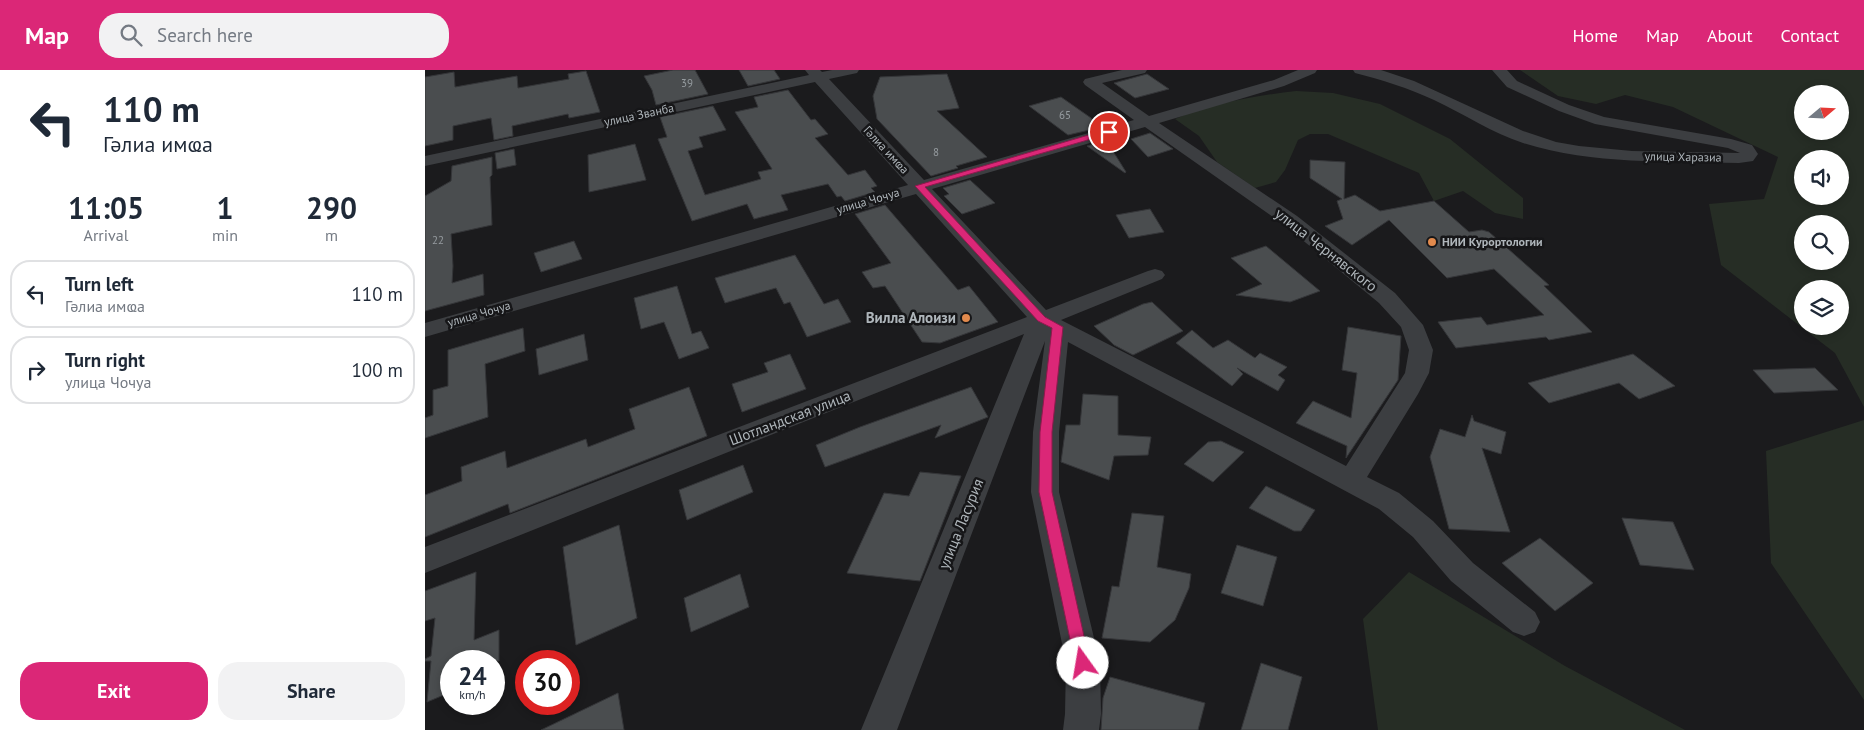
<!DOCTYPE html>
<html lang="en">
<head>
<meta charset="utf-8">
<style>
	:root { --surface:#fff; --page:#f2f2f3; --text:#1f2937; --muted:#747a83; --line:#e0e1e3; --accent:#db2777 }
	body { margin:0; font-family:"PT Sans",sans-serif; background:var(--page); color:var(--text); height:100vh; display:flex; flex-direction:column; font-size:19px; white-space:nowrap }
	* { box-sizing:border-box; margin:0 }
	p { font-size:16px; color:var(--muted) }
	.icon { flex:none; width:28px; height:28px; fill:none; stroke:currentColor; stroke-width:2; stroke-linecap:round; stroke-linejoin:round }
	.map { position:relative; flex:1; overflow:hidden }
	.panel { display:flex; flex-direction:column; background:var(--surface); width:425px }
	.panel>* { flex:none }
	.banner { background:#fff; color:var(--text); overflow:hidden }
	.needle { width:32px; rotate:71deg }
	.fabs { position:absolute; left:1369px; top:15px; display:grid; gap:10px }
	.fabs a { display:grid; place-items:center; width:55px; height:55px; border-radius:50%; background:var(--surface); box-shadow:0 2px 8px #0003; font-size:25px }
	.speed { position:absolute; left:15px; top:580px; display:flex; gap:10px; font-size:25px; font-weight:700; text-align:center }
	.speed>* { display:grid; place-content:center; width:65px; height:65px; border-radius:50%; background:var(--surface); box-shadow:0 2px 8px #0003; line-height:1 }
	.speed small { font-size:12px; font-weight:400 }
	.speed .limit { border:8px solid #d22; background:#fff; color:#111 }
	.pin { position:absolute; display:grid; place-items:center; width:42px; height:42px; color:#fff; margin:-21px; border:2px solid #fff; border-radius:50%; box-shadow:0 1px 5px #0007 }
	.me { position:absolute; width:55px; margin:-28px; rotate:347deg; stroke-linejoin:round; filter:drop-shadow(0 0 4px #0008) }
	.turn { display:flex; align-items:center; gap:18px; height:105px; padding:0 20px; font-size:22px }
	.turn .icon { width:65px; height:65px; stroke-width:2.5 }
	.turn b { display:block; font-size:35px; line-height:42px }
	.eta { display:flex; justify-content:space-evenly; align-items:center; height:85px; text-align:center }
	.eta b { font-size:30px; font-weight:700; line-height:35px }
	.primary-button { display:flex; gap:10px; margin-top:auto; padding:10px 20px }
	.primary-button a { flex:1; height:58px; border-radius:20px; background:var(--accent); color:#fff; font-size:20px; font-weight:700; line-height:58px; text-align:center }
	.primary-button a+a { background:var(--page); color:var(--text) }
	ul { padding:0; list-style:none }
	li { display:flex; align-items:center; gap:15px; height:68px; margin:0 10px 8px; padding:0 10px; border:2px solid var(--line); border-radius:20px }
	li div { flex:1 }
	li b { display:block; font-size:19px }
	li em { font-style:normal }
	header { display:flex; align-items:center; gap:30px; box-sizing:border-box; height:70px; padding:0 25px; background:var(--accent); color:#fff }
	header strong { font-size:24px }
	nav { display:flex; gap:28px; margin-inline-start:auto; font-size:18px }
	.search { width:350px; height:45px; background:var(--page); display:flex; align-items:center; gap:12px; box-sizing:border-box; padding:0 18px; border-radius:20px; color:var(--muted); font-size:19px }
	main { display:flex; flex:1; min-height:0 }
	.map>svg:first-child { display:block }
	.green { fill:#262d25; fill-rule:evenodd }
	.building { fill:#4a4d4f; stroke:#353639 }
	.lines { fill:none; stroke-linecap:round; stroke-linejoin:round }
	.minor { fill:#3c3e41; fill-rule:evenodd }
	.route { fill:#db2777; stroke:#8e194d }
	.poi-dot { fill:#e28a4d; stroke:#161618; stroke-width:2 }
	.labels { text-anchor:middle; stroke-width:5; stroke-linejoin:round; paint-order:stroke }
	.far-number-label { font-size:11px; fill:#969ca0 }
	.far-street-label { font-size:12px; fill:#afb6bb; stroke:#161618 }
	.far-poi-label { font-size:12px; font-weight:bold; fill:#afb6bb; stroke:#161618; text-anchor:start }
	.street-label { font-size:15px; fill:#afb6bb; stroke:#161618 }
	.poi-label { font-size:15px; font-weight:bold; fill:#afb6bb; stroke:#161618; text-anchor:end }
</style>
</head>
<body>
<header>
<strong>Map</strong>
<div class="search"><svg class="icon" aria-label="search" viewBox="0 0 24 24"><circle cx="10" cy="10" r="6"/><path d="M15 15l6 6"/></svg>Search here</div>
<nav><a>Home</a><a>Map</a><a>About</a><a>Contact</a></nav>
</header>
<main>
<section class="panel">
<div class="banner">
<div class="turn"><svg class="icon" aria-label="left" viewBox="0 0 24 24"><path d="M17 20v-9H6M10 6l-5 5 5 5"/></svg><div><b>110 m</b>Гәлиа имҩа</div></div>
</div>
<div class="eta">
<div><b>11:05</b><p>Arrival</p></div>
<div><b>1</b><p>min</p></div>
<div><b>290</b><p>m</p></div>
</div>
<ul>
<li><svg class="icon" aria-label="left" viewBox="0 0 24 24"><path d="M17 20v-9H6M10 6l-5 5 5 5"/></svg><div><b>Turn left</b><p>Гәлиа имҩа</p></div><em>110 m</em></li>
<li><svg class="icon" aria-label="right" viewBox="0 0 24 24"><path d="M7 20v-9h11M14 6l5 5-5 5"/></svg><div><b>Turn right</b><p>улица Чочуа</p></div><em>100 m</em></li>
</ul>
<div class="primary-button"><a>Exit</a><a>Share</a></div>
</section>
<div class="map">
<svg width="1439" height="660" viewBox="0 0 1439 660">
	<rect width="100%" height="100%" fill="#1b1b1d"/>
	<!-- green -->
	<path class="green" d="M1095,0H1439V337L1410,283L1296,195L1284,134L1339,129L1353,87L1248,37L1200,25L1171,34L1133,26ZM1378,24H1415V61H1378ZM1378,89H1415V126H1378ZM1378,154H1415V191H1378ZM1378,219H1415V256H1378Z
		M871,21L908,23L955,34L1025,69L1098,128V149L1070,143L1038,121L1009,131L994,103L903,64H885L873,70L860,100L851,112L830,118L792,92L774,66L750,49C784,34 834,25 871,21Z
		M1439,350V630L1346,493L1341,381Z
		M984,502L1140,596L1260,660H953L938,549Z"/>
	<!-- building -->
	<path class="building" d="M248,0H270L283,24L231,35L227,20L219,6Z
		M314,0H349L355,9L323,16Z
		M161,1L175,42L144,48L143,44L87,56L88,66L69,70L66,48L28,56V70L0,76V7L29,2L30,17L92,6L93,18L144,9L143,4Z
		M522,4L534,38L512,41L562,87L531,96L533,98L506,106L452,49L448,26L455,7Z
		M722,4L744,19L710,28L689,13Z
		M363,20L386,50L390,49L403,64L390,68L423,105L440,100L452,116L446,118L450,122L420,131L416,126L412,127L403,114L356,125L363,140L329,149L322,134L267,151L233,69L242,67L235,47L288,36L301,60L274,67L278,77L263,81L280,125L336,109L333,102L347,99L310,42L333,37L329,27Z
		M636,27L666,48L673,58L643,65L604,36Z
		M725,63L748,79L723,87L706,69Z
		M681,70L701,102L700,103L662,76Z
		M210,74L221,110L164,122L163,85Z
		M89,79L91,95L72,99L70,83Z
		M67,87V105L65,107L67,155L26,164L28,196L27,213L58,204L59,225L0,241V126L26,111L27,96Z
		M885,90L920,92L919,129L930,125L955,141L1009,131L1044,162L1057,160L1064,162L1124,215L1119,216L1167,262L1124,270L1121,267L1031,278L1013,252L1056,247L1062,255L1119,245L1069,199L1022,208L964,150L927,175L900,156L918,149L912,131L917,129L885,108Z
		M545,110L570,133L537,144L519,126L524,124L518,118Z
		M460,135L533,220L544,216L573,252L515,273L497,272L460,216L448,218L437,202L466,193L430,144Z
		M725,139L739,162L704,168L691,145Z
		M149,171L157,189L116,202L109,183Z
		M841,176L895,221L865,232L811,225L837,214L806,188Z
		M370,185L399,234L413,229L426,252L382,267L365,232L359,234L351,218L300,233L290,208Z
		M252,216L267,264L276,261L284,278L254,289L239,252L216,259L209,228Z
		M727,232L758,261L708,285L689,275L669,256L718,234Z
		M923,257L976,266L973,310L921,388L922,376L871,353L888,331L926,348L932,303L917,300Z
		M98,258L100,281L60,294L63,347L0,368V348L8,345V320L23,316V280Z
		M767,260L788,278L803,270L830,288L835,283L862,297L853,305L860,310L853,321L812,298L818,304L807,316L751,273Z
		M159,264L163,290L114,305L111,279Z
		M365,284L381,319L317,342L307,314L343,302L339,293Z
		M1208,284L1250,316L1214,329L1194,313L1124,333L1103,313Z
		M1390,298L1413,320L1349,323L1328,300Z
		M264,317L282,366L85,443L83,434L0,467V425L37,411L36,397L80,381L82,398L161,369L163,377L210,359L204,339Z
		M546,317L563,347L510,368L516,355L400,397L391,375L435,357Z
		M658,324L693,326V365L726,367L723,385L689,386L684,410L636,392L641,355H655Z
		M1047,345L1049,351L1081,362L1076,384L1057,378L1085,462L1024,459L1005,387L1015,359L1040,367Z
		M796,371L819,382L788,412L759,394L783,372Z
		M318,395L328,422L262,450L254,420Z
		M495,402L536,406L495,511L422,503L459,423L484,426Z
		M841,416L890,440L876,461H869L824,438Z
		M707,443L739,446L732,497L766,504L764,518L750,550L725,572L677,568L687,516L694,517Z
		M1197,448L1248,452L1269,500L1215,495Z
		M194,455L212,548L151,575L138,477Z
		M1115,468L1168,513L1130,541L1077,493Z
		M812,475L852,487L838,536L796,523Z
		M51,502L49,570L74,560V591H26V622L2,632L6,591H0V589L6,586L10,548L0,551V521Z
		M315,504L324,537L266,562L259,528Z
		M836,593L877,607L863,660H816Z
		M685,607L780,633L773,660H676L678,628Z
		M193,623L199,660H116Z"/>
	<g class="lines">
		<!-- minor -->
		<path class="minor" d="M380,0H395L397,2L407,0H434L432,3L404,9L499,110L709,50L660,15L658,12L660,9L697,0H722L720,3L677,13L724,46L849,10L873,0H892L890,3L859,16L734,53L872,146L970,223L998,255L1008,280L1004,303L993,324L942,407L974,423L1008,451L1048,493L1110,542L1115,552L1110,562L1099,566L1088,562L1026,511L988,467L954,439L643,272L634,362V422L675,593L676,644L674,660H638L640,644L641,593L606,422L608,362L620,271L472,660H436L599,264L0,503V477L602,247L491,124L0,267V253L483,115L390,12L0,96V86L384,5ZM720,57L858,154L954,233L976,257L984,280L980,303L921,396L636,250L737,209L740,205L737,201L730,199L723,201L621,240L507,119Z
			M928,0H956L989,11L1098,61L1131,72L1154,76L1207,81L1315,83L1303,78L1170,54L1134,41L1082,17L1067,0H1082L1092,11L1144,35L1179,47L1306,69L1327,75L1333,84L1328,91L1314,93C1242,91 1168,95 1098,73C1067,63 1039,44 1009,30C983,18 958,10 930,3Z"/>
	</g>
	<!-- route -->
	<path class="route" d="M684,59L688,62L687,63L500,117L620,247L638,257L627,362V422L665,593L663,598L658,600L652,598L650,593L614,422L615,362L627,258L613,251L490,116Z"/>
	<!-- markers -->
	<g class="poi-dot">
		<circle cx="1007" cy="172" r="5"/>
		<circle cx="541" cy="248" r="5"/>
	</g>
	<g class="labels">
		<!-- far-number labels -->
		<g class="far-number-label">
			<text x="262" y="17">39</text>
			<text x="640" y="49">65</text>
			<text x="511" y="86">8</text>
			<text x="13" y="174">22</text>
		</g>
		<!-- far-street labels -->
		<g class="far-street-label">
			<text transform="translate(214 45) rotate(-12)" y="4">улица Званба</text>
			<text transform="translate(461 80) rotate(47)" y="4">Гәлиа имҩа</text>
			<text transform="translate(1258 87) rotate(1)" y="4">улица Харазиа</text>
			<text transform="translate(443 131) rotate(-16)" y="4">улица Чочуа</text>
			<text transform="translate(54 244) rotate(-16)" y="4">улица Чочуа</text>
		</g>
		<!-- far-poi labels -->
		<g class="far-poi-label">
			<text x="1017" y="176">НИИ Курортологии</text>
		</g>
		<!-- street labels -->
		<g class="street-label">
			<text transform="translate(901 180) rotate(38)" y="5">улица Чернявского</text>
			<text transform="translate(365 348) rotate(-21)" y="5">Шотландская улица</text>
			<text transform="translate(536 454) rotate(-68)" y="5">улица Ласурия</text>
		</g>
		<!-- poi labels -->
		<g class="poi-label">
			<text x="531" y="253">Вилла Алоизи</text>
		</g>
	</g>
</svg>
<div class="fabs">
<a><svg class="needle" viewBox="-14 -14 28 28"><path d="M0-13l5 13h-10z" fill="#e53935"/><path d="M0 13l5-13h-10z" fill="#747a83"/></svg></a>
<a><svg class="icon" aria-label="sound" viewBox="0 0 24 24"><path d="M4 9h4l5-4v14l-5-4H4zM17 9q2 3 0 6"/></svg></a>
<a><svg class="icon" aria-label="search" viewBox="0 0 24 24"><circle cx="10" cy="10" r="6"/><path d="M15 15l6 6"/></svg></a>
<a><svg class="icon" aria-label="layers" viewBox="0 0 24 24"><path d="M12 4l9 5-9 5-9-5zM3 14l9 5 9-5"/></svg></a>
</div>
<div class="speed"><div>24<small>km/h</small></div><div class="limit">30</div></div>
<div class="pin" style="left:684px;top:62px;background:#d93025"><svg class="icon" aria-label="arrive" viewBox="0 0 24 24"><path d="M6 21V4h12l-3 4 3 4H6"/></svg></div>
<svg class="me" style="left:658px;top:593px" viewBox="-20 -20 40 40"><circle r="19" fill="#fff"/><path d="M0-13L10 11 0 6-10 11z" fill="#db2777"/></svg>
</div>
</main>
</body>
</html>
